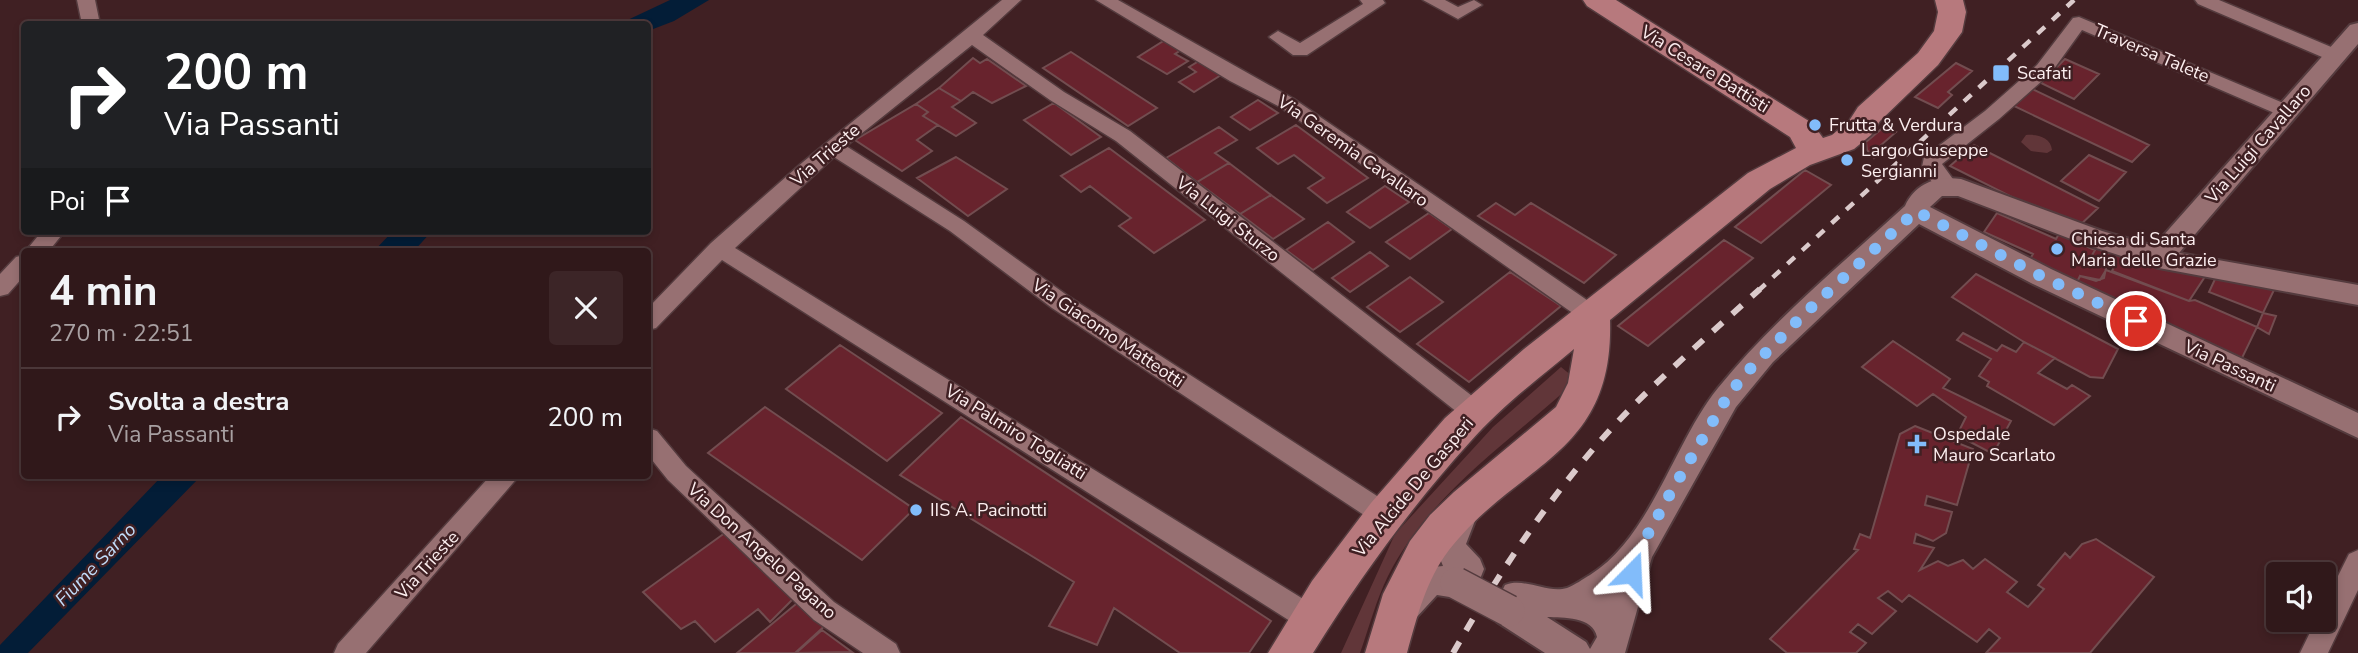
<!DOCTYPE html>
<html lang="it">
<head>
<meta charset="utf-8">
<style>
	:root { --surface:#30181a; --page:#3c2527; --text:#f1f3f6; --muted:#a8a0a2; --line:#4b3739 }
	body { margin:0; font-family:"Nunito Sans",sans-serif; background:var(--page); color:var(--text); height:100vh; display:flex; flex-direction:column; font-size:26px; white-space:nowrap }
	* { box-sizing:border-box; margin:0 }
	p { font-size:23px; color:var(--muted) }
	.icon { flex:none; width:38px; height:38px; fill:none; stroke:currentColor; stroke-width:2; stroke-linecap:round; stroke-linejoin:round }
	.map { position:relative; flex:1; overflow:hidden }
	.panel { position:absolute; left:21px; top:248px; width:630px; height:231px; display:flex; flex-direction:column; background:var(--surface); border-radius:7px; box-shadow:0 4px 10px #0003,0 0 0 2px var(--line) }
	.panel>* { flex:none }
	.hud { position:absolute; left:21px; top:21px; width:630px; height:214px; border-radius:7px; box-shadow:0 4px 10px #0003,0 0 0 2px var(--line); background:#202124; color:#fff; overflow:hidden }
	.controls { position:absolute; left:2266px; top:562px; display:grid; gap:14px }
	.controls a { display:grid; place-items:center; width:70px; height:70px; border-radius:7px; background:var(--surface); box-shadow:0 4px 10px #0003,0 0 0 2px var(--line); font-size:35px }
	.pin { position:absolute; display:grid; place-items:center; width:60px; height:60px; color:#fff; margin:-30px; border:4px solid #fff; border-radius:50%; box-shadow:0 2px 7px #0007 }
	.me { position:absolute; width:77px; margin:-38px; rotate:21deg; stroke-linejoin:round; filter:drop-shadow(0 0 5px #0008) }
	.turn { display:flex; align-items:center; gap:24px; height:147px; padding:0 28px; font-size:32px }
	.turn .icon { width:91px; height:91px; stroke-width:2.5 }
	.turn b { display:block; font-size:49px; line-height:60px }
	.then { display:flex; align-items:center; height:66px; padding:0 28px; background:#0003; gap:14px; font-size:26px }
	.round { display:grid; place-items:center; flex:none; width:74px; height:74px; border-radius:7px; background:var(--page) }
	.headline { display:flex; align-items:center; justify-content:space-between; height:119px; padding:0 28px }
	h1 { font-size:42px; font-weight:700; line-height:52px }
	ul { padding:0; list-style:none }
	li { display:flex; align-items:center; gap:21px; height:98px; padding:0 28px; border-top:2px solid var(--line) }
	li div { flex:1 }
	li b { display:block; font-size:26px }
	li em { font-style:normal }
	.map>svg:first-child { display:block }
	.green { fill:#613639 }
	.water { fill:#031d37 }
	.building { fill:#68232d; stroke:#724d50; stroke-width:2 }
	.lines { fill:none; stroke-linecap:round; stroke-linejoin:round }
	.minor-casing { stroke:#543b3e; stroke-width:3 }
	.tertiary-casing { stroke:#543b3e; stroke-width:4 }
	.primary-casing { stroke:#543b3e; stroke-width:3 }
	.minor { fill:#977072; fill-rule:evenodd }
	.tertiary { fill:#977072; fill-rule:evenodd }
	.primary { fill:#b7797d; fill-rule:evenodd }
	.rail-far1 { stroke:#dbcacb; stroke-width:4.5; stroke-dasharray:10 10; stroke-linecap:butt }
	.rail { stroke:#dbcacb; stroke-width:6; stroke-dasharray:13 13; stroke-linecap:butt }
	.tertiary-bridge-casing { stroke:#543b3e; stroke-width:34; stroke-linecap:butt }
	.tertiary-bridge { stroke:#977072; stroke-width:31 }
	.route { stroke:#82bcfa; stroke-width:12; stroke-dasharray:0 21.6 }
	.poi-dot { fill:#82bcfa; stroke:#402023; stroke-width:2.5 }
	.labels { text-anchor:middle; stroke-width:5; stroke-linejoin:round; paint-order:stroke }
	.street-label { font-size:18px; fill:#fceeef; stroke:#402023 }
	.poi-label { font-size:18px; fill:#fceeef; stroke:#402023; text-anchor:start }
	.water-label { font-size:19px; font-style:italic; fill:#c1dcfa; stroke:#402023 }
</style>
</head>
<body>
<div class="map">
<svg width="2358" height="653" viewBox="0 0 2358 653">
	<rect width="100%" height="100%" fill="#402023"/>
	<!-- green -->
	<path class="green" d="M2026,135C2037,134 2051,137 2052,150L2047,153L2031,151L2021,142Z
		M1561,367L1572,376L1566,390C1502,447 1427,498 1388,576C1376,600 1369,628 1360,653H1341L1395,534L1493,427Z"/>
	<!-- water -->
	<path class="water" d="M670,0H709L674,21L648,31V24H619Z
		M393,231H432L413,252H373Z
		M162,476H201L28,653H0V645Z"/>
	<!-- building -->
	<path class="building" d="M1165,40L1181,50L1175,54L1188,61L1167,74L1138,57Z
		M1071,52L1157,108L1128,126L1043,68Z
		M973,58L980,63L987,59L1026,86L992,103L973,92L961,101L939,88Z
		M2065,59L2099,74L2074,99L2041,83Z
		M1199,61L1221,75L1194,92L1179,82L1196,72L1189,67Z
		M1956,63L1972,71L1948,92L1952,95L1938,108L1915,97Z
		M939,88L961,101L952,107L976,123L956,136L923,116L928,112L916,104Z
		M2032,89L2149,145L2132,162L2014,106Z
		M1258,100L1278,113L1250,130L1231,117Z
		M1054,103L1101,137L1071,155L1024,120Z
		M916,104L928,112L923,116L938,125L917,140L932,151L902,171L855,140Z
		M1296,125L1368,178L1327,203L1308,188L1324,178L1294,155L1278,164L1257,148Z
		M1885,126L1896,132L1881,145L1887,147L1874,158L1867,150L1866,142Z
		M1219,127L1237,140L1215,153L1229,163L1197,182L1166,158Z
		M1974,145L2098,208L2076,229L1950,166Z
		M1109,148L1205,220L1154,253L1119,226L1131,218L1090,186L1081,192L1061,176Z
		M2089,155L2126,172L2099,201L2061,181Z
		M956,157L1007,189L968,216L917,178Z
		M1229,163L1271,195L1240,214L1197,182Z
		M1805,170L1831,185L1761,243L1735,227Z
		M1385,186L1409,202L1370,228L1347,212Z
		M1271,195L1304,219L1273,239L1240,214Z
		M1496,203L1515,215L1531,203L1616,255L1584,283L1478,216Z
		M1429,213L1452,229L1410,259L1386,242Z
		M1997,213L2056,239L2059,234L2095,250L2091,257L2100,261L2106,268L2104,278L2096,281L2080,276L2076,284L2028,262L2033,254L1984,232Z
		M1328,222L1354,242L1313,270L1286,250Z
		M1724,240L1753,258L1648,346L1618,326Z
		M2093,246L2206,275L2189,301L2112,271L2116,263L2108,259L2104,265L2091,257L2095,250L2090,248Z
		M1370,252L1388,266L1350,292L1332,278Z
		M2106,270L2189,301L2195,300L2257,327L2241,360L2076,284L2080,276L2100,280Z
		M1510,272L1561,306L1469,382L1417,344Z
		M1976,274L2118,349L2103,378L2090,377L2024,342L1952,297Z
		M1410,277L1443,302L1400,332L1367,307Z
		M2216,277L2274,290L2263,313L2209,292Z
		M2263,313L2276,316L2269,334L2257,327Z
		M1963,333L1997,351L2002,345L2016,352L2024,342L2055,358L2038,373L2067,389L2072,385L2090,396L2054,425L1987,386L1989,382L1979,376L1991,359L1957,340Z
		M1893,341L1950,379L1943,388L2011,421L1993,454L1957,435L1966,417L1933,394L1917,406L1862,367Z
		M840,345L942,413L887,461L786,389Z
		M765,407L914,509L862,560L708,453Z
		M961,417L1271,621L1249,653H1180L1114,608L1097,645L1049,626L1074,582L900,475Z
		M1915,426L1973,449L1957,505L1927,496L1925,505L1952,512L1946,533L1933,541L1916,534L1914,543L1934,548L1920,570L1938,561L1948,566L1963,560L1973,569L1985,559L2017,582L2007,592L2028,607L2044,589L2038,585L2065,553L2070,558L2082,544L2096,539L2154,577L2090,653H1986L2000,638L1989,629L1977,642L1909,595L1902,602L1888,591L1878,598L1896,611L1872,634L1858,624L1850,632L1866,643L1856,653H1787L1770,639L1858,550L1854,549L1860,534L1870,538L1900,434Z
		M729,530L797,595L770,622L758,609L715,642L695,621L681,629L643,592Z
		M802,599L829,622L795,653H737Z
		M822,630L852,652L796,653Z"/>
	<g class="lines">
		<!-- minor casing -->
		<g class="minor-casing">
			<path id="minor" d="M77,0H95L100,24H82Z
				M1002,0H1021L983,35L1064,92L1130,131L1485,406L1488,413L1485,420L1476,423L1467,420L1116,141L1050,100L972,45L846,146L964,221L1068,296L1394,507L1398,515L1394,523L1385,526L1376,523L1052,308L950,231L834,157L735,248L1321,610L1325,619L1321,628L1311,631L1301,628L722,260L656,328L648,330V308L711,243L803,162Z
				M1096,0H1118L1294,99L1600,309L1603,315L1600,321L1592,323L1584,321L1280,107L1230,81Z
				M1360,0H1383L1385,3L1307,55H1293L1269,37L1278,31L1300,43L1363,4Z
				M1423,0H1445L1458,7L1474,0L1482,5L1458,19Z
				M2195,0H2219L2343,52L2345,56L2343,60H2329L2198,4Z
				M2079,17L2293,107L2296,111L2293,115H2279L2082,30L2051,73L1999,119L1942,164L1958,186L1955,191C1939,196 1930,180 1922,167L1924,157L1985,111L2037,65L2073,18Z
				M42,231H65L48,252L24,253Z
				M24,255V276L8,294L0,296V274L16,257Z
				M648,428L657,431L686,466L834,602L896,644L900,653H863L814,620L668,480L648,455Z
				M490,476H519L366,653H334L338,644Z
				M2358,550V590L2328,653H2300L2316,620H2324V604L2349,554Z"/>
		</g>
		<!-- tertiary casing -->
		<g class="tertiary-casing">
			<path id="tertiary" d="M2358,23V44L2179,253L2358,285V305L2159,268L2084,244L1958,196H1942L1930,207L2051,269L2358,413V438L2031,283L1919,224L1773,362L1736,407L1652,557L1625,653H1545L1497,622L1492,611L1497,600L1502,599L1500,595L1505,585C1525,577 1547,594 1567,588C1575,585 1583,579 1590,575C1651,537 1674,442 1718,388C1773,320 1841,265 1905,206C1916,183 1936,176 1961,179L2102,231L2154,246L2350,25ZM1547,617C1563,618 1593,616 1597,637L1590,649L1586,642Z
				M1462,500L1473,504L1478,513L1466,544L1480,559L1484,569L1480,579L1472,582L1468,593L1456,598L1437,595L1414,620L1402,624L1390,620L1385,609C1396,585 1416,567 1443,566L1434,544L1451,504Z"/>
		</g>
		<!-- primary casing -->
		<g class="primary-casing">
			<path id="primary" d="M1583,0H1616L1812,123L1823,138L1832,135L1849,121L1858,107L1918,53L1934,31L1938,12L1935,0H1963L1966,12L1962,32L1938,65L1880,121L1871,135L1854,149L1810,165L1770,189L1610,320C1614,456 1519,461 1449,550C1426,580 1417,617 1407,653H1365L1383,594L1410,541L1430,515L1454,492L1556,407L1568,383L1574,349C1539,378 1500,408 1470,442C1411,507 1359,579 1313,653H1268L1312,581L1371,503L1445,418L1524,349L1748,173L1796,148L1790,137L1587,6Z"/>
		</g>
		<!-- minor -->
		<use href="#minor" class="minor"/>
		<!-- tertiary -->
		<use href="#tertiary" class="tertiary"/>
		<!-- primary -->
		<use href="#primary" class="primary"/>
		<!-- rail-far1 -->
		<path class="rail-far1" d="M1758,291L2074,0"/>
		<!-- rail -->
		<path class="rail" d="M1453,653C1505,562 1566,471 1642,397C1680,360 1720,325 1760,289"/>
		<!-- tertiary-bridge casing -->
		<g class="tertiary-bridge-casing">
			<path id="tertiary-bridge" d="M1456,583L1509,611"/>
		</g>
		<!-- tertiary-bridge -->
		<use href="#tertiary-bridge" class="tertiary-bridge"/>
	</g>
	<g class="lines">
		<!-- route -->
		<path class="route" d="M1632,573L1637,554L1671,492L1726,399L1744,375L1802,316L1916,211L2041,276L2136,321"/>
	</g>
	<!-- markers -->
	<g class="poi-dot">
		<rect x="1992" y="64" width="18" height="18" rx="3.5"/>
		<circle cx="1815" cy="125" r="7"/>
		<circle cx="1847" cy="160" r="7"/>
		<circle cx="2057" cy="249" r="7"/>
		<path d="M1913.5 433.5h7v7h7v7h-7v7h-7v-7h-7v-7h7z"/>
		<circle cx="916" cy="510" r="7"/>
	</g>
	<g class="labels">
		<!-- street labels -->
		<g class="street-label">
			<text transform="translate(2152 53) rotate(23)" y="6">Traversa Talete</text>
			<text transform="translate(1705 69) rotate(32)" y="6">Via Cesare Battisti</text>
			<text transform="translate(2258 144) rotate(-49)" y="6">Via Luigi Cavallaro</text>
			<text transform="translate(1353 151) rotate(35)" y="6">Via Geremia Cavallaro</text>
			<text transform="translate(825 155) rotate(-41)" y="6">Via Trieste</text>
			<text transform="translate(1228 219) rotate(38)" y="6">Via Luigi Sturzo</text>
			<text transform="translate(1108 333) rotate(34)" y="6">Via Giacomo Matteotti</text>
			<text transform="translate(2230 366) rotate(25)" y="6">Via Passanti</text>
			<text transform="translate(1016 432) rotate(32)" y="6">Via Palmiro Togliatti</text>
			<text transform="translate(1413 487) rotate(-50)" y="6">Via Alcide De Gasperi</text>
			<text transform="translate(762 551) rotate(42)" y="6">Via Don Angelo Pagano</text>
			<text transform="translate(427 565) rotate(-48)" y="6">Via Trieste</text>
		</g>
		<!-- poi labels -->
		<g class="poi-label">
			<text x="2017" y="79">Scafati</text>
			<text x="1829" y="131">Frutta &amp; Verdura</text>
			<text x="1861" y="156">Largo Giuseppe<tspan x="1861" dy="21">Sergianni</tspan></text>
			<text x="2071" y="245">Chiesa di Santa<tspan x="2071" dy="21">Maria delle Grazie</tspan></text>
			<text x="1933" y="440">Ospedale<tspan x="1933" dy="21">Mauro Scarlato</tspan></text>
			<text x="930" y="516">IIS A. Pacinotti</text>
		</g>
		<!-- water labels -->
		<g class="water-label">
			<text transform="translate(95 564) rotate(-46)" y="7">Fiume Sarno</text>
		</g>
	</g>
</svg>
<div class="controls">
<a><svg class="icon" aria-label="sound" viewBox="0 0 24 24"><path d="M4 9h4l5-4v14l-5-4H4zM17 9q2 3 0 6"/></svg></a>
</div>
<div class="pin" style="left:2136px;top:321px;background:#d93025"><svg class="icon" aria-label="arrive" viewBox="0 0 24 24"><path d="M6 21V4h12l-3 4 3 4H6"/></svg></div>
<svg class="me" style="left:1632px;top:573px" viewBox="-20 -20 40 40"><path d="M0-17L14 15 0 8-14 15z" fill="#82bcfa" stroke="#fff" stroke-width="4"/></svg>
<div class="hud">
<div class="turn"><svg class="icon" aria-label="right" viewBox="0 0 24 24"><path d="M7 20v-9h11M14 6l5 5-5 5"/></svg><div><b>200 m</b>Via Passanti</div></div>
<div class="then">Poi<svg class="icon" aria-label="arrive" viewBox="0 0 24 24"><path d="M6 21V4h12l-3 4 3 4H6"/></svg></div>
</div>
<section class="panel">
<div class="headline"><div><h1>4 min</h1><p>270 m · 22:51</p></div><a class="round"><svg class="icon" aria-label="close" viewBox="0 0 24 24"><path d="M6 6l12 12M18 6L6 18"/></svg></a></div>
<ul>
<li><svg class="icon" aria-label="right" viewBox="0 0 24 24"><path d="M7 20v-9h11M14 6l5 5-5 5"/></svg><div><b>Svolta a destra</b><p>Via Passanti</p></div><em>200 m</em></li>
</ul>
</section>
</div>
</body>
</html>
